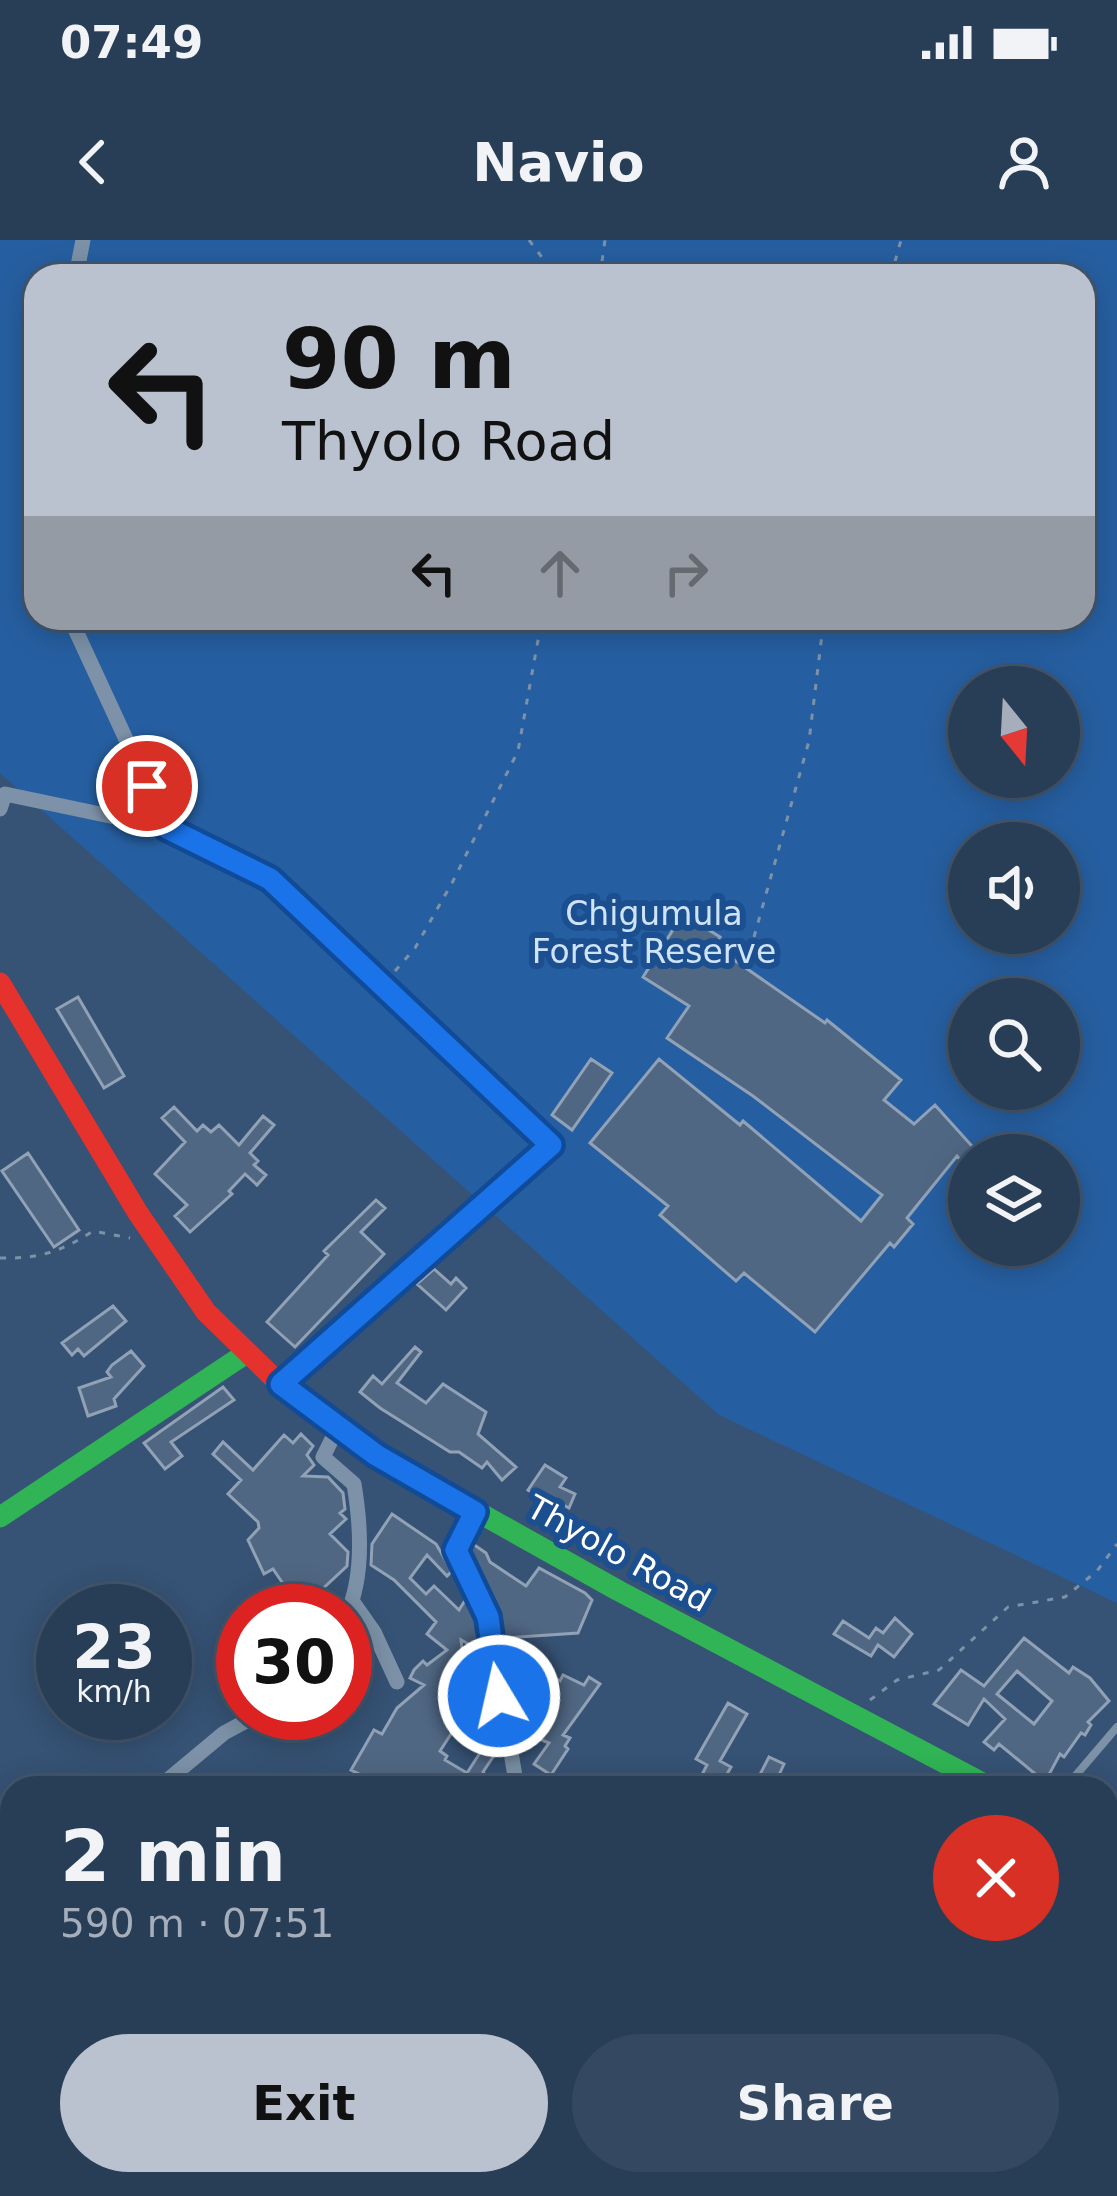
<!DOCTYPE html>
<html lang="en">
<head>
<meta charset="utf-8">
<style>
	:root { --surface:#283e57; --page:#344961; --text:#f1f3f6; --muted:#a5aeba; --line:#44576d; --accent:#b9c2ce }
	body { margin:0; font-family:"DejaVu Sans",sans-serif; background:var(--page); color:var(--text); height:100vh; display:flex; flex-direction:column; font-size:45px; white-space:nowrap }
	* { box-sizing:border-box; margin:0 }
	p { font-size:39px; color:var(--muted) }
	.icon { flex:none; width:66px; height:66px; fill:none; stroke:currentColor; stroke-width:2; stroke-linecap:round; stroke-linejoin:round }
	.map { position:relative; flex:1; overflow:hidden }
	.drawer { position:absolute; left:0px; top:1536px; width:1119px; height:420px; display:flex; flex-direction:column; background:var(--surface); border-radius:36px 36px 0 0; box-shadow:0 6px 30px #0003,0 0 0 3px var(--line) }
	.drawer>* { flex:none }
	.guide { position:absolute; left:24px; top:24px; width:1071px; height:366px; border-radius:36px; box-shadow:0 6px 30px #0003,0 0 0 3px var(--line); background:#b9c2ce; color:#111; overflow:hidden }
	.needle { width:78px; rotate:162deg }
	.controls { position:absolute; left:948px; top:426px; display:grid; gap:24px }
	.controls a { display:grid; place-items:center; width:132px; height:132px; border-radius:50%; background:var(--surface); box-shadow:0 6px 30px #0003,0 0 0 3px var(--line); font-size:60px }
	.speed { position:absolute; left:36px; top:1344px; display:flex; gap:24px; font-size:60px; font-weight:700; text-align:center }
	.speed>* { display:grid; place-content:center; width:156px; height:156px; border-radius:50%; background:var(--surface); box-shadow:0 6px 30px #0003,0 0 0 3px var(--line); line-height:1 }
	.speed small { font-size:30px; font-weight:400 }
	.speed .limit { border:18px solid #d22; background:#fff; color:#111 }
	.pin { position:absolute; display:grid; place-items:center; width:102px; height:102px; color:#fff; margin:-51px; border:6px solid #fff; border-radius:50%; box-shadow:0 3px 12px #0007 }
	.me { position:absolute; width:132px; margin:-66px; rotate:351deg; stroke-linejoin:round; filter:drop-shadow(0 0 9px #0008) }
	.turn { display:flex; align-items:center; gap:42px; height:252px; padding:0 60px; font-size:54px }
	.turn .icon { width:156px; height:156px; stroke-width:2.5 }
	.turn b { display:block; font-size:84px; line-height:102px }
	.lanes { display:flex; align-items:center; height:114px; padding:0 60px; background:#0003; justify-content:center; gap:60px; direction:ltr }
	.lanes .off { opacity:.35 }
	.round { display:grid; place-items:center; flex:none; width:126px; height:126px; border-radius:63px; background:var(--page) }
	.headline { display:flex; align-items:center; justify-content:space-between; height:204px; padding:0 60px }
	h1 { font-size:72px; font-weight:700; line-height:90px }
	.cta { display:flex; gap:24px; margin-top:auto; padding:24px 60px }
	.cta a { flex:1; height:138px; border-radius:72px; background:var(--accent); color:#111; font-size:48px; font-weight:700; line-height:138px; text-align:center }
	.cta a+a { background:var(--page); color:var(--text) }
	.status { display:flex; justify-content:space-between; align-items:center; height:84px; padding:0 60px; background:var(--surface); direction:ltr }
	.status svg { height:33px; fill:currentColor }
	header { display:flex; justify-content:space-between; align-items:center; height:156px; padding:0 60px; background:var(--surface); font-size:54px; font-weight:700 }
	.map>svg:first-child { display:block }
	.green { fill:#265fa1; fill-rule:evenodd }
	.building { fill:#506783; stroke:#92a2b6; stroke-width:3; fill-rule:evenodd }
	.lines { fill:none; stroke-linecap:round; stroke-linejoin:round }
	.path { stroke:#7d92a8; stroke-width:3; stroke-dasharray:6 9; stroke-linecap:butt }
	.lane { stroke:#7d92a8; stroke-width:8 }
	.street { stroke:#7d92a8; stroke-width:15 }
	.fast { stroke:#30b455; stroke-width:21 }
	.slow { stroke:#ff9f0a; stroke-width:21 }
	.jam { stroke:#e5322d; stroke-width:21 }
	.route-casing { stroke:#114b97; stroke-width:30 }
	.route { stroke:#1a73e8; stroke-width:21 }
	.labels { text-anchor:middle; stroke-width:12; stroke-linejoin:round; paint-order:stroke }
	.park-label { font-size:33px; fill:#cfe3fa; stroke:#1b4f8f }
	.street-label { font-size:33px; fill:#fff; stroke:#1b4f8f }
</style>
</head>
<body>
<div class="status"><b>07:49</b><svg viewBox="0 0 49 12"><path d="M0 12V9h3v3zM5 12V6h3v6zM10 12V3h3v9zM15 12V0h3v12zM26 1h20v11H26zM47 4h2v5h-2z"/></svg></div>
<header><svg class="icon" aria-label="back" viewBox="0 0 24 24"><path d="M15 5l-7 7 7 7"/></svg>Navio<svg class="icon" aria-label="person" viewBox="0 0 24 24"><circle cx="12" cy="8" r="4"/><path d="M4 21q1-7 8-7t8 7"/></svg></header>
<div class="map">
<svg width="1117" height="1956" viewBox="0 0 1117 1956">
	<rect width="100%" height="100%" fill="#365274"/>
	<!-- green -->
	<path class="green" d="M0,0H1117V1363L719,1175L0,533ZM36,36H1083V378H36ZM969,447H1059V537H969ZM969,603H1059V693H969ZM969,759H1059V849H969ZM969,915H1059V1005H969Z"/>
	<!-- building -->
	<path class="building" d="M683,674L720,697L714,706L825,783L827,780L901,840L884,860L914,884L935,865L980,915H969V930L957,916L907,978L913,984L894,1007L890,1003L815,1092L744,1033L736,1041L660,975L668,966L590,903L659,819L740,885L743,881L861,981L882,955L753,856L667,798L689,766L643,737Z
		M78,757L124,836L104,848L57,769Z
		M591,819L612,833L572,890L552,875Z
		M174,867L197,891L203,885L211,892L219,885L239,905L263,876L274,885L250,913L258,921L254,925L266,935L257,945L245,934L229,951L232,954L190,992L175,976L187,965L155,934L185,902L162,878Z
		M28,913L79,990L54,1007L2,931Z
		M376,960L385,968L361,992L384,1014L295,1107L267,1082L328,1015L324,1011Z
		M434,1029L451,1044L456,1038L466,1048L446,1070L417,1044Z
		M113,1066L126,1081L84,1116L78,1109L72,1115L62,1103Z
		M415,1107L421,1112L397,1143L426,1163L443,1144L486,1172L478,1194L516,1227L502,1240L487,1222L482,1228L459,1212H450L380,1168L360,1152L373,1136L382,1144Z
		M131,1111L144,1126L114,1159L116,1166L88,1176L79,1148L111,1137L107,1132L112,1125Z
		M223,1147L234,1160L171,1202L182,1216L165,1229L144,1203Z
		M301,1194L313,1206L307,1215L314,1225L303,1236L328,1237L343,1253L345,1269L340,1273L346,1279L330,1294L348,1312L347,1326L301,1369L283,1351L286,1348L273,1329L264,1334L248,1300L259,1288L258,1282L228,1254L241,1240L213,1214L223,1202L253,1230L284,1195L293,1203Z
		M545,1225L566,1238L560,1247L575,1254L569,1268L552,1259L549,1264L528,1250Z
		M392,1274L436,1304L452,1331L447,1336L427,1315L410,1338L426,1354L434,1346L459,1370L466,1359L476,1381L478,1409L461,1400L465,1433L461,1439L486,1436L490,1464L477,1460L491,1481L473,1493L462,1477L440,1511L447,1516L445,1520L467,1533L487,1502L495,1507V1514L483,1532L495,1548H470L449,1536L441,1548H352L359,1534L351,1530L374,1490L382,1494L397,1468L424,1445L410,1438L414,1430L423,1421L427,1425L447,1410L427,1394L436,1382L394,1340L371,1325L372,1304Z
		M473,1304L486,1313L490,1322L526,1346L539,1328L585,1353L592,1360L578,1393L504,1398L499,1372L469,1311Z
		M895,1378L912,1394L894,1417L878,1405L871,1416L834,1394L843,1381L869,1398L876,1388L883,1393Z
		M1024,1398L1069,1433L1073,1427L1090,1438L1109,1461L1088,1482L1091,1485L1085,1495L1081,1493L1064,1517L1060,1514L1045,1542L999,1504L994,1510L984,1502L1005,1479L984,1459L968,1485L934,1464L961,1430L984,1446ZM1017,1431L1052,1461L1034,1484L997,1454Z
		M531,1421L560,1441L563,1435L584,1445L589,1437L600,1444L563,1495L570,1498L565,1506L568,1509L551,1535L534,1524L549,1503L525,1493L532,1477L516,1472Z
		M728,1463L747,1474L720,1521L731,1527L719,1548H695L707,1525L696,1519Z
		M769,1517L784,1524L779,1535L806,1548H753Z"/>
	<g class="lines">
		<!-- path -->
		<path class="path" d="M529,0L556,36
			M600,36L605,0
			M891,36L901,0
			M754,697L809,501L824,378
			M395,731L415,708L452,643L518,511L542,378
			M0,1018C38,1019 61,1012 93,991L130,998
			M870,1460L897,1440L939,1430L1008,1367L1065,1357L1097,1331L1117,1304"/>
		<!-- lane -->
		<path class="lane" d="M1065,1548L1117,1487"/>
		<!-- street -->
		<path class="street" d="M76,36L83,0
			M0,569L5,554L167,588L70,378
			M338,1187L323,1217L354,1244C361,1286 365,1338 345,1378
			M475,1272L456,1311L488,1377L517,1548
			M353,1362L374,1392L397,1442
			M158,1548L224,1493L261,1473
			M1107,1903L1117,1901
			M691,1944L718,1956
			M892,1944L894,1956
			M428,1956L434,1944
			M743,1956L826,1944"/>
		<!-- fast -->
		<path class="fast" d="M392,1224L619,1351L992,1548
			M0,1277L245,1114"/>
		<!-- slow -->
		<path class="slow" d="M1107,1610L1117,1616"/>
		<!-- jam -->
		<path class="jam" d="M167,588L270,639L551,905L281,1144
			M0,743L138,973L206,1072L282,1146L392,1224"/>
	</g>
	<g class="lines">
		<!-- route casing -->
		<g class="route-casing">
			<path id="route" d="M147,546L167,588L270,639L551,905L281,1144L376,1215L475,1272L456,1310L488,1377L499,1456"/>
		</g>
		<!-- route -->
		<use href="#route" class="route"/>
	</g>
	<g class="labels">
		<!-- park labels -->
		<g class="park-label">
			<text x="654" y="685">Chigumula<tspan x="654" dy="38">Forest Reserve</tspan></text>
		</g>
		<!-- street labels -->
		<g class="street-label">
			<text transform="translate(619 1313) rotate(29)" y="12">Thyolo Road</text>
		</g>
	</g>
</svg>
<div class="controls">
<a><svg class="needle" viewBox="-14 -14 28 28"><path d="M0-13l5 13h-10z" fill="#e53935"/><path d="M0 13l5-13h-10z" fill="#a5aeba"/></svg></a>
<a><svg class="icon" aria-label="sound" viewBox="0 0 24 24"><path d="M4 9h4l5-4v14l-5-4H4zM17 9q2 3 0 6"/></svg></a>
<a><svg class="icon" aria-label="search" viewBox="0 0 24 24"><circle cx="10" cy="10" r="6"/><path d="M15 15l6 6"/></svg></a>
<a><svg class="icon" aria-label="layers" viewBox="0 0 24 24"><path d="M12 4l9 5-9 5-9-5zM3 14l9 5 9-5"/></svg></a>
</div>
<div class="speed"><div>23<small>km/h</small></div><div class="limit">30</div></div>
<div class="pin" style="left:147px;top:546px;background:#d93025"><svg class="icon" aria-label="arrive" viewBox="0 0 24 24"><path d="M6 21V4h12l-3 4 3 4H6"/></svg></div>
<svg class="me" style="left:499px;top:1456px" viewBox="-20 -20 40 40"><circle r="17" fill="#1a73e8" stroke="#fff" stroke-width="3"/><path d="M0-11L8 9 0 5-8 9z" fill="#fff"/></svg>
<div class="guide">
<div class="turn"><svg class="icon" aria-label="left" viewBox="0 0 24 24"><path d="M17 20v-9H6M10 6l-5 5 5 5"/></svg><div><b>90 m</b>Thyolo Road</div></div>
<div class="lanes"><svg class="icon" aria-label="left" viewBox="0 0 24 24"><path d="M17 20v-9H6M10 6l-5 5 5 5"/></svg><svg class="icon off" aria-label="ahead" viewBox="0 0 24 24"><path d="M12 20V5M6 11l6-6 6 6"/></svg><svg class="icon off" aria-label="right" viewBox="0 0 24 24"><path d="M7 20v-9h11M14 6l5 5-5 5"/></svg></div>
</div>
<section class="drawer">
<div class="headline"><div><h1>2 min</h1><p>590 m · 07:51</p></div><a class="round" style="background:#d93025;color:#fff"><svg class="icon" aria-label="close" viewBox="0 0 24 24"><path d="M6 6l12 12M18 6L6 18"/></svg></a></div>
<div class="cta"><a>Exit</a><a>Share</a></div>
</section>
</div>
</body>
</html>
